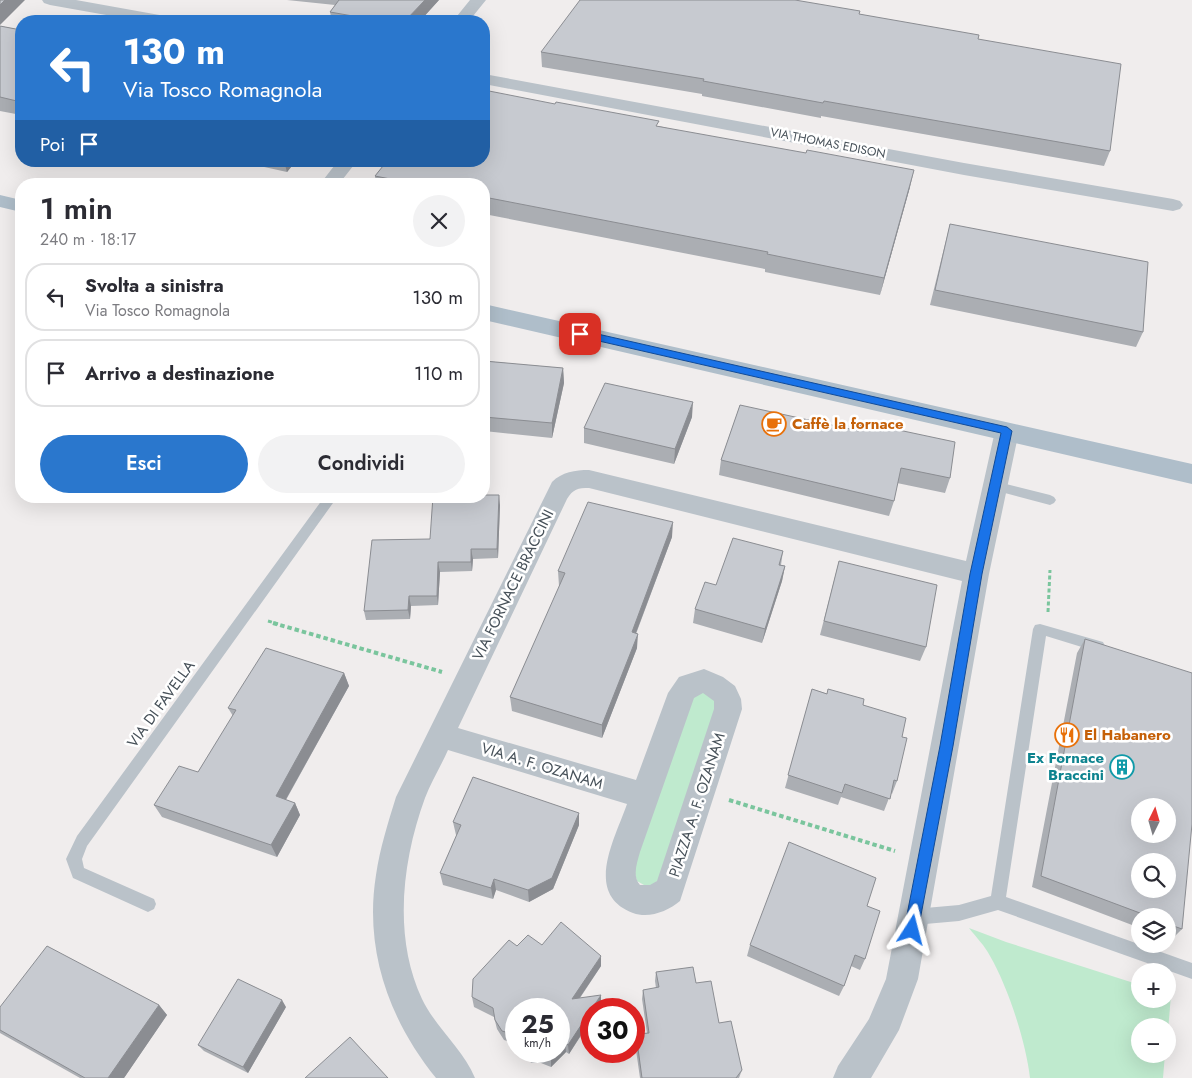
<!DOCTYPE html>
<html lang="it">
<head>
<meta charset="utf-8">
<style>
	:root { --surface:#fff; --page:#f2f2f3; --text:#2b2b33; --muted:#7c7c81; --line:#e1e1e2; --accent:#2a77cd }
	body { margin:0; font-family:Jost,sans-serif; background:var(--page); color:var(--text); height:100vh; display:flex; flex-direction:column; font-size:19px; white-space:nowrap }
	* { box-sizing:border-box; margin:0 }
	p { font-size:16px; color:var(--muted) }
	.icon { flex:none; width:28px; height:28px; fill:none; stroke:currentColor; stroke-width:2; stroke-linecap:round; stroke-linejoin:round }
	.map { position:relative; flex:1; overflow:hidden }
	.details { position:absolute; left:15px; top:178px; width:475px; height:325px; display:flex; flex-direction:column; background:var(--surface); border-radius:20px; box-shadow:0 5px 20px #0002 }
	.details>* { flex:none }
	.hud { position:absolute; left:15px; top:15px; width:475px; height:152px; border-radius:20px; box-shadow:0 5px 20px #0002; background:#2a77cd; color:#fff; overflow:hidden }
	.needle { width:32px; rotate:5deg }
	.controls { position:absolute; left:1131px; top:798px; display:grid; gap:10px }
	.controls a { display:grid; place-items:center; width:45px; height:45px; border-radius:50%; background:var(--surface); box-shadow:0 5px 20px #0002; font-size:25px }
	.speed { position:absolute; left:505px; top:998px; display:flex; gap:10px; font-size:25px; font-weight:700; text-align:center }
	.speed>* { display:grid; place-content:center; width:65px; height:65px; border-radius:50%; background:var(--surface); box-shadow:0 5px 20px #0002; line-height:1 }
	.speed small { font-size:12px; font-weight:400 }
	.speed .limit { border:8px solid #d22; background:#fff; color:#111 }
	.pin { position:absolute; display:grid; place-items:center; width:42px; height:42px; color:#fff; margin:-21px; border-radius:10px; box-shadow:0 2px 8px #0006 }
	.me { position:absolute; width:55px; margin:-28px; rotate:9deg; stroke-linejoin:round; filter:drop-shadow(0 0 4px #0008) }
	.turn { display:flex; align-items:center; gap:18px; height:105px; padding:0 25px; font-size:22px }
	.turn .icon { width:65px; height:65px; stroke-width:2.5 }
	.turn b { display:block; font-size:35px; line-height:42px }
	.then { display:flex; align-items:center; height:48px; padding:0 25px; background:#0003; gap:10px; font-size:19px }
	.round { display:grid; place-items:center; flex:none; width:52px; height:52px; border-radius:26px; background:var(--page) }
	.headline { display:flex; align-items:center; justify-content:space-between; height:85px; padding:0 25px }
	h1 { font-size:30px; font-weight:600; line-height:38px }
	.button { display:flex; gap:10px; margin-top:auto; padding:10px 25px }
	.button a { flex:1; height:58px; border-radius:30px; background:var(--accent); color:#fff; font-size:20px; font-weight:600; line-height:58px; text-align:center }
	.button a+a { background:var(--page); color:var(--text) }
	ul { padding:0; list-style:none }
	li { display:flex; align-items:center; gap:15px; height:68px; margin:0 10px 8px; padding:0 15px; border:2px solid var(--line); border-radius:20px }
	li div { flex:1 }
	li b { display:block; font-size:19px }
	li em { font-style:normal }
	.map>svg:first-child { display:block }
	.green { fill:#bfeace }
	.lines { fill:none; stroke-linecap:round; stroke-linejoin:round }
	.path-far1 { stroke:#7ac59d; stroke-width:3; stroke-dasharray:4 2.5; stroke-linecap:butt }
	.path { stroke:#7ac59d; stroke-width:4; stroke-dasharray:4.5 3; stroke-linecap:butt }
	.lane { fill:#bac2c9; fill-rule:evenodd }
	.street { fill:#bac2c9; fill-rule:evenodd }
	.primary { fill:#afbeca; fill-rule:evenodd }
	.wall { fill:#abaeb3 }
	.shaded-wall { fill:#8b8d92 }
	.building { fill:#c7cad0; stroke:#8b8d92; fill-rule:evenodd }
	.route { fill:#1a73e8; stroke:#114b97 }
	.labels { text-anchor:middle; stroke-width:5; stroke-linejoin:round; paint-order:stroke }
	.far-street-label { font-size:12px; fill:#475159; stroke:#fff }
	.food-label { font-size:15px; font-weight:bold; fill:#c56008; stroke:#fff; text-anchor:start }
	.street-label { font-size:15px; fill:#475159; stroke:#fff }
	.culture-label { font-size:15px; font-weight:bold; fill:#0d838f; stroke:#fff; text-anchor:end }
</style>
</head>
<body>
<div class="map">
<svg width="1192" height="1078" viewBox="0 0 1192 1078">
	<rect width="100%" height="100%" fill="#f0eded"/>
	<!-- green -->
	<path class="green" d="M695,692H710L717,705L661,876L654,885H644L637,881L634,870L636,860Z
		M969,928L1006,942L1140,985V999H1168V994L1171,995L1168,1031V1026H1140V1054H1165L1163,1078H1030C1026,1042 1008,987 990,956C985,946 976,937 969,928Z"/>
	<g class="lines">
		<!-- path-far1 -->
		<path class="path-far1" d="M1048,612L1050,570
			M268,621L278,624"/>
		<!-- path -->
		<path class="path" d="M273,623L442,672
			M729,800L895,851"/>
		<!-- lane -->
		<path class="lane" d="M994,481L1050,495L1054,497L1056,500L1054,503L1050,505L990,489L988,486Z
			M325,496H338L87,846L82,859L84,868L154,899L156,904L154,909L148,912L73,878L66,859L77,836Z
			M1040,624L1103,642L1105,646L1103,650L1098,652L1046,636L1006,897L1192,963V979L998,910L959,921L914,925L908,922L906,917L908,912L914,909L959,905L991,896L1033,629L1035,625Z"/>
		<!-- street -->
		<path class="street" d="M42,0H76L165,16L171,18L173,21H140L50,5L44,3Z
			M470,0H486L469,21H453Z
			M484,74L964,163L1173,199L1180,201L1183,205L1180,209L1173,211L964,175L484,84Z
			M338,161H357L339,184H320Z
			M1007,423L1015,425L1019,431L989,574L918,979L899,1030L871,1078H833L838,1066L869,1019L886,979L962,581L589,488C578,488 573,489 567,499L458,728L636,780L668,693L679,677L704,669L723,677L735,686L741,699L742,709L680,901C668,911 649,919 633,913C583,894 615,839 627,804L448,750C441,766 431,782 425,798C402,861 393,937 422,999C436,1028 463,1049 475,1078H436C389,1020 364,950 376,875C380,848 388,823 396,797L552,482C562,472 575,470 589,470L966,561L995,431L999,425ZM703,693L714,701V709L657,881L650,885H640C632,876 637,863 640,852L694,698Z"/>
		<!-- primary -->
		<path class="primary" d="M0,195L21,200V212L0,207Z
			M484,304L1192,464V484L484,320Z"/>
	</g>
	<!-- wall -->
	<path class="wall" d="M287,0H439L420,21H332L330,12L335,5Z
		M859,14L978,39L1110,151L1104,166L821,116V118L702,96V94L542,67L541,52Z
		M0,26L21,30V115L0,111Z
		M659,126L910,187L880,295L765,272V269L484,214V184H376L375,176Z
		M237,161H296L287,172Z
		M950,224L1143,332L1136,347L930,305Z
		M484,361L563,368L564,383L552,438L484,431Z
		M740,405L950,478L945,493L897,483L894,501L889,516L719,475L721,460Z
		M692,417L674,464L584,443V428Z
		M500,505L498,558L473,559L472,571L440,572L438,605L411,606L410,619L366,620L364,611L430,539Z
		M672,537L636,634L637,648L602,738L512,711L510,697L560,586H559L558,571Z
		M783,551L781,565L785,566L782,581L762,643L693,623L695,609L716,585Z
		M839,561L926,647L920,661L820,635Z
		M1085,639L1182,929L1171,940L1168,939V916H1140V928L1032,887L1077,653Z
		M344,673L349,686L286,800L295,803L300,815L277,857L162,817L154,805L198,772L233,716L228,708Z
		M812,689L863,705L902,737L897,781L892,794L891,793L884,811L841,797L838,805L785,788Z
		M453,822L579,825L553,889L529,902L496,890L493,899L443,885L440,873L457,835H456Z
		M867,906L865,959L860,970L851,966L844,986L839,996L747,956L750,945Z
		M542,945L601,966L580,998L601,1005L569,1054L566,1052L551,1067L541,1063H531L526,1051H559L516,1009V1044L504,1040L497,1029L494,1017L474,1007L472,997Z
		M656,972L696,983L719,1023L742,1070L739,1078H640L635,1043L636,1034L647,1033L642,999L643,990L656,988L655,981Z
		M159,1005L167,1015L124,1078H80L0,1033V1007Z
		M286,1007L248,1073L204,1051L198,1045Z"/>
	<!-- shaded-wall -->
	<path class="shaded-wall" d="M5,0H25L0,25V5Z
		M425,0H439L420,21H405Z
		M284,161H296L287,172Z
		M914,170L910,187L880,295L884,278Z
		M563,368L564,383L552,438V423Z
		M693,402L692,417L674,464L675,449Z
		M499,495L500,505L498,558L497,549Z
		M673,522L672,537L631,646L632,632Z
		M471,549L473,559L472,571L471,562Z
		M438,562L440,572L438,605L437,596Z
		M785,566L782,581L762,643L765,629Z
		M409,596L411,606L410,619L408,610Z
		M638,634L637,648L602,738V725Z
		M344,673L349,686L281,808L276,796Z
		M295,803L300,815L277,857L271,845Z
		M579,813V825L553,889L529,902L528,890Z
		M494,879L496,890L493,899L491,888Z
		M601,956V966L572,1009V999Z
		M601,995V1005L598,1009H592Z
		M282,1000L286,1007L248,1073L243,1067Z
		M159,1005L167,1015L124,1078H108Z
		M591,1009V1019L569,1054L568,1045Z
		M565,1043L566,1052L551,1067V1058L557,1051H559V1050Z"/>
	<!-- building -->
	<path class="building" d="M0,0H5L0,5Z
		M339,0H425L405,21H381L330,12Z
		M580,0H795L860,11L859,14L979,35L978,39L1121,64L1110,151L824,101L823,103L703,81L704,79L541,52Z
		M0,26L21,30V102L0,97Z
		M484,90L555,104L556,102L659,121L656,126L806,153L807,150L914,170L884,278L767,254L768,252L484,197V184H416L375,176L387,161H484Z
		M950,224L1148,262L1143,332L935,290Z
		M484,361L563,368L552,423L484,417Z
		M605,383L693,402L675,449L584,428Z
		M740,405L859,431L861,422L955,442L950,478L901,468L894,501L721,460Z
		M484,495H499L497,549H471V562H438L437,596H409L408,610L364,611L372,540L430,539L433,496H484Z
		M588,502L673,522L632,632L638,634L602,725L510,697L565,573L558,571Z
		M733,538L783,551L779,565L785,566L765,629L695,609L705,582L716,585Z
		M839,561L937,585L926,647L824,621Z
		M1085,639L1192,673V824L1182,929L1168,924V916H1148L1041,876ZM1140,806H1168V834H1140ZM1140,861H1168V889H1140Z
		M266,648L344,673L276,796L295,803L271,845L154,805L179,766L198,772L236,710L228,708Z
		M812,689L827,694L828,689L864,699L863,705L906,718L902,737L907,738L897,781L894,780L890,799L845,784L842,793L788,775Z
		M473,777L579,813L552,878L528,890L494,879L491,888L440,873L461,825L453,822Z
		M789,842L876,878L867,906L880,911L865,959L855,955L844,986L750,945Z
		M561,922L601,956L572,999L601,995L568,1045L565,1043L559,1050V1009H516V1035L502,1031L495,1020L493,1008L472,997L473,979L509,940L517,946L528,935L542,945Z
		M47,946L159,1005L108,1078H85L0,1030V1007Z
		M693,967L696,983L711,981L719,1023L731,1021L742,1070L736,1078H642L636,1034L649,1033L643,990L659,987L656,972Z
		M238,979L282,1000L243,1067L198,1045Z
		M350,1037L388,1078H305Z
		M528,1051H557L551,1058L540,1054H529Z"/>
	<!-- route -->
	<path class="route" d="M580,330L1007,427L1012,431L982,574L953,746L917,936L912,938L907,936L904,930L940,746L970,574L1001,433L577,336L575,334Z"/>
	<!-- icons -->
	<defs>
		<g id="cafe-ring" transform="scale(1.25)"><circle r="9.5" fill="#fff" stroke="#e8710a" stroke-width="1.5"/><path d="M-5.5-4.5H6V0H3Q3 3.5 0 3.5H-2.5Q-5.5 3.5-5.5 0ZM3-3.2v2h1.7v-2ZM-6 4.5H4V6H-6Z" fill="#e8710a"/></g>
		<g id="restaurant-ring" transform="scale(1.25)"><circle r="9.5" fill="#fff" stroke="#e8710a" stroke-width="1.5"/><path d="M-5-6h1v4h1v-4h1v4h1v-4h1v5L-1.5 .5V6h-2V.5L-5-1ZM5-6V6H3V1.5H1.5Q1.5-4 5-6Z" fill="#e8710a"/></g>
		<g id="building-ring" transform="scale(1.25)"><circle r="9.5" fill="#fff" stroke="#0f9aa8" stroke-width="1.5"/><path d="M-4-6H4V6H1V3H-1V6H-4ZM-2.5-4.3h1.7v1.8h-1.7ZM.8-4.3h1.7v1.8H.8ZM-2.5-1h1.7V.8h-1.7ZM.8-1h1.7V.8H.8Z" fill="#0f9aa8"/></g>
	</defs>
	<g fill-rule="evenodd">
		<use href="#cafe-ring" x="774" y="424"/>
		<use href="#restaurant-ring" x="1067" y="735"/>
		<use href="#building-ring" x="1122" y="767"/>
	</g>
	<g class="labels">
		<!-- far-street labels -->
		<g class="far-street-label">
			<text transform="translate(828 143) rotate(11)" y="4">VIA THOMAS EDISON</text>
		</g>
		<!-- food labels -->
		<g class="food-label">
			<text x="792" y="429">Caffè la fornace</text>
			<text x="1084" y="740">El Habanero</text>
		</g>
		<!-- street labels -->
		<g class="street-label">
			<text transform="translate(513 585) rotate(-64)" y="5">VIA FORNACE BRACCINI</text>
			<text transform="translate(161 704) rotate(-54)" y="5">VIA DI FAVELLA</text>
			<text transform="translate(542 766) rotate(17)" y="5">VIA A. F. OZANAM</text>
			<text transform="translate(697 805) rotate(-72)" y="5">PIAZZA A. F. OZANAM</text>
		</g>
		<!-- culture labels -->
		<g class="culture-label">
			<text x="1104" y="763">Ex Fornace<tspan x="1104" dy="17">Braccini</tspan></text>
		</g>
	</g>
</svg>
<div class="controls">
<a><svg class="needle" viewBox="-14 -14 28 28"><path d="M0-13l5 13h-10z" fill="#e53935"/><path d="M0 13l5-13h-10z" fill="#7c7c81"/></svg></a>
<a><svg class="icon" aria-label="search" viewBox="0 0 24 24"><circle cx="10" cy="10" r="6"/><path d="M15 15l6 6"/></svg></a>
<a><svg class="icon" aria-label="layers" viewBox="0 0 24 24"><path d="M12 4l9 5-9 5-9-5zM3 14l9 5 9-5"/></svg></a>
<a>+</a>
<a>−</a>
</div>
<div class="speed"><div>25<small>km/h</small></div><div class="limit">30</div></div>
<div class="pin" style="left:580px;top:334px;background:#d93025"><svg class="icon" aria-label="arrive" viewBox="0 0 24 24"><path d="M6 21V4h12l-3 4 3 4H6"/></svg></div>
<svg class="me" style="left:912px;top:930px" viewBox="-20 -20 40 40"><path d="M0-17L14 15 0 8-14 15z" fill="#1a73e8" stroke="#fff" stroke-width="4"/></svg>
<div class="hud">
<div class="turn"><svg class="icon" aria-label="left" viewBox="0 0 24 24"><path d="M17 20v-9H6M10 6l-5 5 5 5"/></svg><div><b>130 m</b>Via Tosco Romagnola</div></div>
<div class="then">Poi<svg class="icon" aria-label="arrive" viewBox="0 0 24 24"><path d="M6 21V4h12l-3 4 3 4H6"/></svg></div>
</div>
<section class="details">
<div class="headline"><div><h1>1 min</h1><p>240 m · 18:17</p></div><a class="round"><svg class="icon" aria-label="close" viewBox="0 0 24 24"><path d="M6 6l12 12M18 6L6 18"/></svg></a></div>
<ul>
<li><svg class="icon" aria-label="left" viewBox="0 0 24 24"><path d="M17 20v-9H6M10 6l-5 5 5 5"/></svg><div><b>Svolta a sinistra</b><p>Via Tosco Romagnola</p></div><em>130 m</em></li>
<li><svg class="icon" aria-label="arrive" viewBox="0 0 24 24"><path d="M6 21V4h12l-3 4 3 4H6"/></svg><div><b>Arrivo a destinazione</b></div><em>110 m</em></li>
</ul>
<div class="button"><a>Esci</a><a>Condividi</a></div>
</section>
</div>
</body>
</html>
